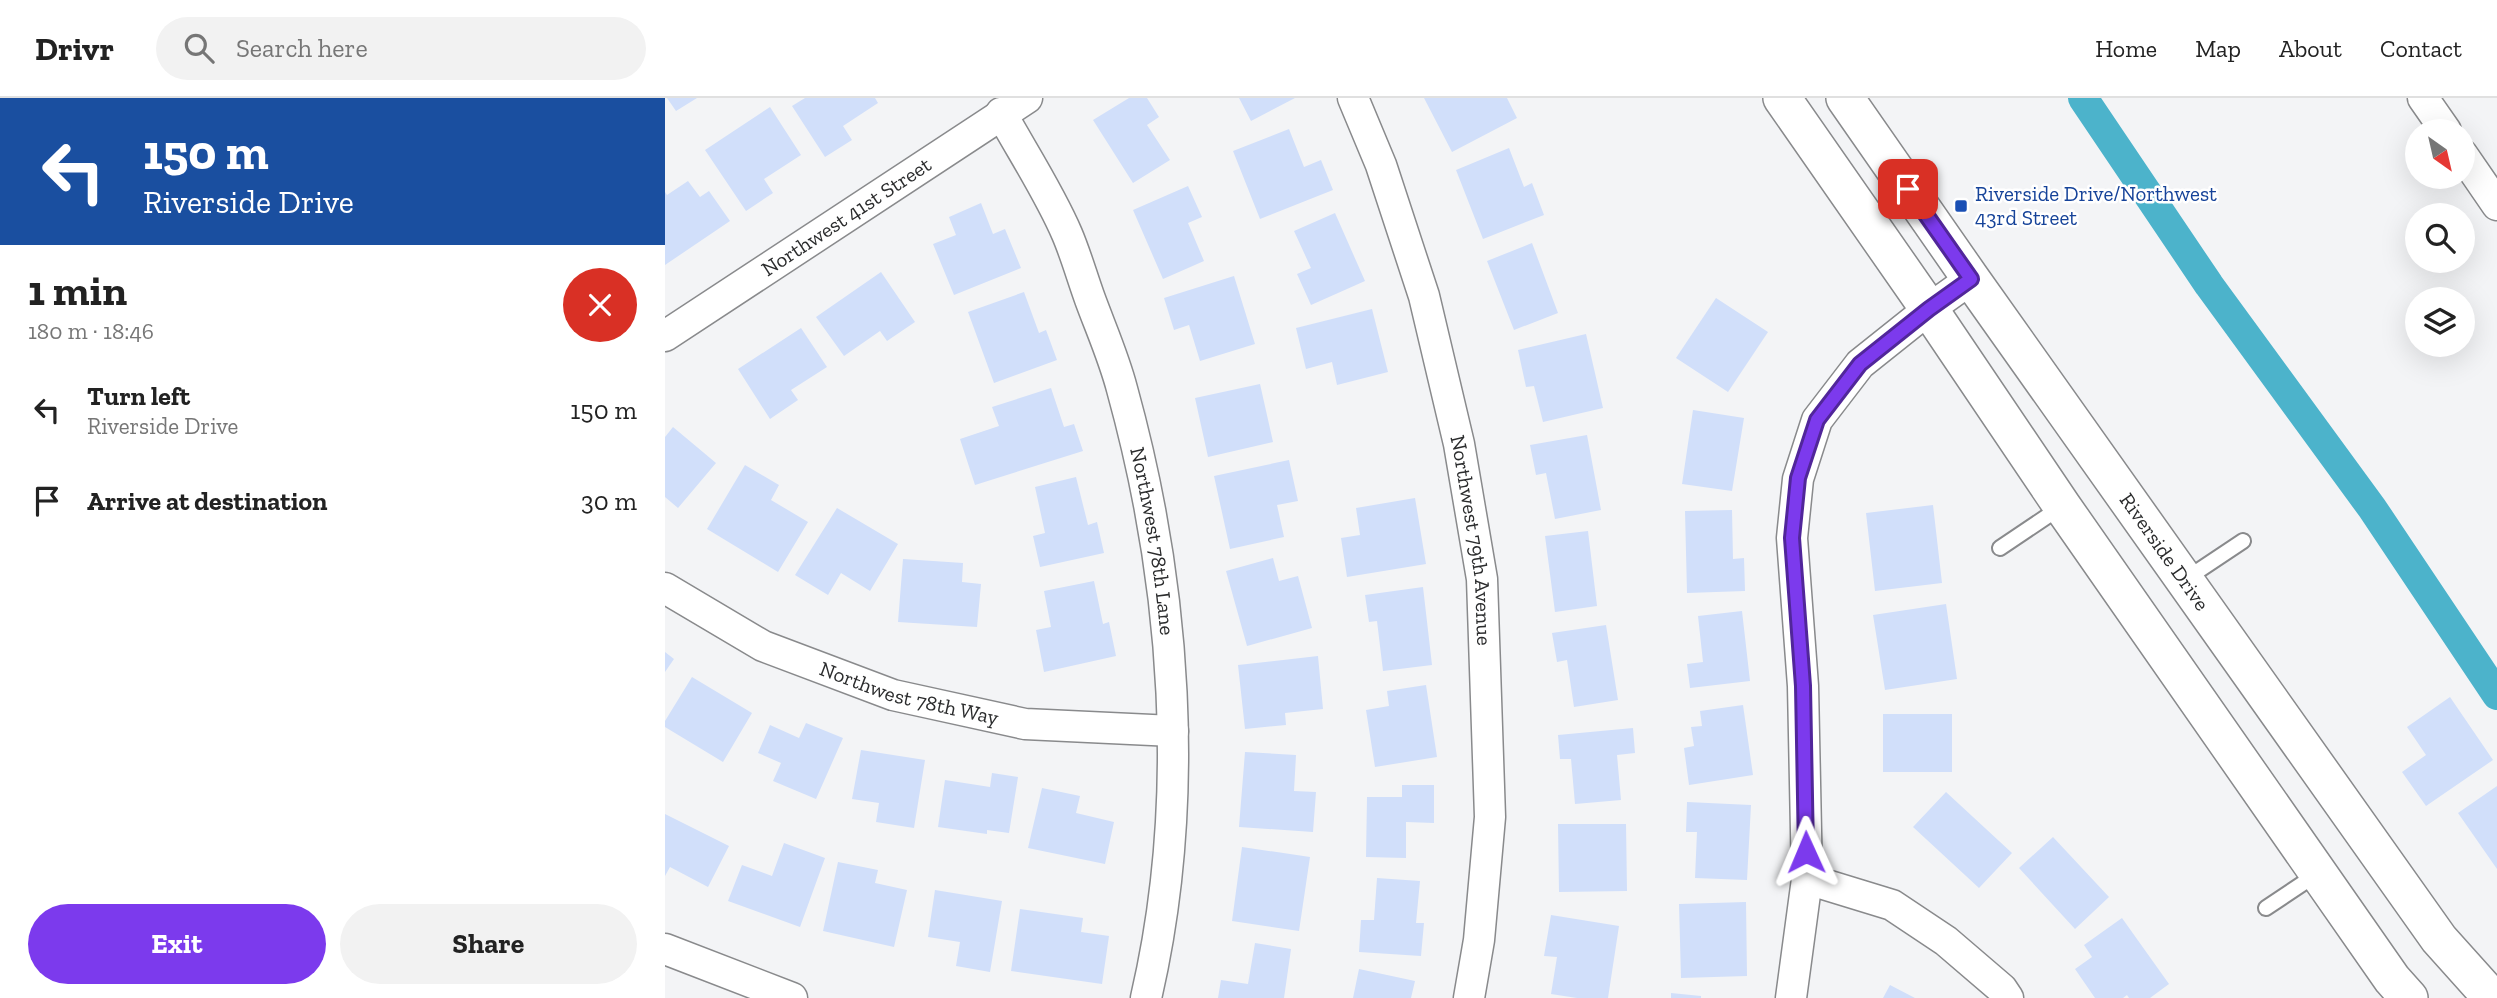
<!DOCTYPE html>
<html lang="en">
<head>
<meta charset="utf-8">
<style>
	:root { --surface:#fff; --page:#f2f2f2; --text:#222; --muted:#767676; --line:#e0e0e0; --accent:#7c3aed }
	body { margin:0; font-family:"Zilla Slab",serif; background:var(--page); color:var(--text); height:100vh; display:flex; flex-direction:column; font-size:26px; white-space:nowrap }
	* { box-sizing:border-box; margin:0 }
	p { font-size:23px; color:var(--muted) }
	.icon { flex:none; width:38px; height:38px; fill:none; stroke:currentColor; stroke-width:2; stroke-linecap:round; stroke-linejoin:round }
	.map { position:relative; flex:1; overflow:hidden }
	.side { display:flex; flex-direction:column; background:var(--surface); width:665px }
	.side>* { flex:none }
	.banner { background:#1a4fa0; color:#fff; overflow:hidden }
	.needle { width:46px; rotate:146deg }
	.buttons { position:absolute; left:1740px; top:21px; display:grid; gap:14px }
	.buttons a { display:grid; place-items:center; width:70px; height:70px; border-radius:50%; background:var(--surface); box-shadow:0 7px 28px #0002; font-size:35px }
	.pin { position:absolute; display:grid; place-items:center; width:60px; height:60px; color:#fff; margin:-30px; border-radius:14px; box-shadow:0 4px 10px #0006 }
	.me { position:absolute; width:77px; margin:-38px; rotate:359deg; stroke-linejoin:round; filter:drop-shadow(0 0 5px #0008) }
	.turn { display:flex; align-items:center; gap:24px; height:147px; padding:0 28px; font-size:32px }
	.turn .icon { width:91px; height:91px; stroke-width:2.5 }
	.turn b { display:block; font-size:49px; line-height:60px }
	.round { display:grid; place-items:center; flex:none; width:74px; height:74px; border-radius:37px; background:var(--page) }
	.headline { display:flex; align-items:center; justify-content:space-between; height:119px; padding:0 28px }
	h1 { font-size:42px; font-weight:800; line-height:52px }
	.cta { display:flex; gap:14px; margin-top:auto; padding:14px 28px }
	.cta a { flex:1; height:80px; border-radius:42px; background:var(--accent); color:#fff; font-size:28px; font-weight:800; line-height:80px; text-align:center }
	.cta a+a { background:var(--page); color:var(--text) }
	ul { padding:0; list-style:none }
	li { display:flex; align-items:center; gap:21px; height:91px; padding:0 28px }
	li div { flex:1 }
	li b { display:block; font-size:26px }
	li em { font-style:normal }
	header { display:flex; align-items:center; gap:42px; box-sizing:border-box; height:98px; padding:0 35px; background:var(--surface); border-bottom:2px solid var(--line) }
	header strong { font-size:33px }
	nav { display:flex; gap:38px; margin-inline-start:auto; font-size:24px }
	.search { width:490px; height:63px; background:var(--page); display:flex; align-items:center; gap:18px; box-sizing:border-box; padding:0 24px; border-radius:38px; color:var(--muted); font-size:26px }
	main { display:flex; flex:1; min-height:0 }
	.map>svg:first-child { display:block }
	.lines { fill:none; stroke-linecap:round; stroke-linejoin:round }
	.canal { stroke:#4cb3cb; stroke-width:30 }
	.building { fill:#d1dffa }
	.service-casing { stroke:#898a8c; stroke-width:18 }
	.minor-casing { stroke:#898a8c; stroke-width:33 }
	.tertiary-casing { stroke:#898a8c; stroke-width:40 }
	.service { stroke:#fff; stroke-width:14 }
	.minor { stroke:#fff; stroke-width:30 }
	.tertiary { stroke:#fff; stroke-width:37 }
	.route-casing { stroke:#51269a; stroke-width:18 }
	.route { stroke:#7c3aed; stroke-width:12 }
	.transit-dot { fill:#1a4fb4; stroke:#fff; stroke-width:2.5 }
	.labels { text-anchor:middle; stroke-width:5; stroke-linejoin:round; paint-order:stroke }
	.transit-label { font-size:21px; fill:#164399; stroke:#fff; text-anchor:start }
	.street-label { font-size:21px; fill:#2b2c2d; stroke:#fff }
</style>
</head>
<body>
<header>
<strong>Drivr</strong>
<div class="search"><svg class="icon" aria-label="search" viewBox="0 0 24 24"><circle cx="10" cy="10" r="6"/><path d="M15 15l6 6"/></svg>Search here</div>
<nav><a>Home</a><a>Map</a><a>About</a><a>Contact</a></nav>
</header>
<main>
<section class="side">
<div class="banner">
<div class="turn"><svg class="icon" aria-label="left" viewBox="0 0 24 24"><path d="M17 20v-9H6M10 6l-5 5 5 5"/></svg><div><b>150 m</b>Riverside Drive</div></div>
</div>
<div class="headline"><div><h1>1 min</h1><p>180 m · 18:46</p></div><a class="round" style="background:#d93025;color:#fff"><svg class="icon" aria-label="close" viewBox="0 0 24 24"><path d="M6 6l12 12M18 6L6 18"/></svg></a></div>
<ul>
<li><svg class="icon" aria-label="left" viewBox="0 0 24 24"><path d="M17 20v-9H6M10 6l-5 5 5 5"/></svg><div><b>Turn left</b><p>Riverside Drive</p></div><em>150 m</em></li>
<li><svg class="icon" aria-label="arrive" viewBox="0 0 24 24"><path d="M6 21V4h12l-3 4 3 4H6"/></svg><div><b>Arrive at destination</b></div><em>30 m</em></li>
</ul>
<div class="cta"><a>Exit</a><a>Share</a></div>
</section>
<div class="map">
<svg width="1832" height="900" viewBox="0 0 1832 900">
	<rect width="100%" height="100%" fill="#f3f4f6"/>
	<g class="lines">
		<!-- canal -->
		<path class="canal" d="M1418,0L1544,187L1707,410L1832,597"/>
	</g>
	<!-- building -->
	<path class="building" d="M2,0H32L11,13Z
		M140,0H210L213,5L178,28L187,42L160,59L127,8Z
		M464,0H482L494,19L482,27L505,62L468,85L428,22Z
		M574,0H630L586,23Z
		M759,0H842L852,20L787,54Z
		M105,9L136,57L99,81L108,95L81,113L40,52Z
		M624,31L639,69L656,62L668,92L595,121L568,53Z
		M844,50L859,89L867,85L879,117L818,141L791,72Z
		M23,83L35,99L44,93L65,123L0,167V94L2,97Z
		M523,88L537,119L523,125L539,163L498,181L468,112Z
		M316,105L328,136L340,131L356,170L289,197L268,146L291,137L284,119Z
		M670,115L700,183L646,207L632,176L646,170L629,133Z
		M867,145L893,215L849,232L822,163Z
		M216,174L250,224L222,243L215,233L179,258L151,219Z
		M569,178L590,246L535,263L524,227L509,232L499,200Z
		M359,194L374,235L381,232L392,262L329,285L303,214Z
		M1051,200L1103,234L1063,294L1011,260Z
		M707,211L723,274L672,287L667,264L641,271L631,230Z
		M136,230L162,269L126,292L133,302L105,321L73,271Z
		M921,236L938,310L878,324L869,288L861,289L853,252Z
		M595,286L608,344L543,359L530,300Z
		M386,290L399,329L409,326L418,353L310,387L295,341L334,328L327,309Z
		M1028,312L1079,320L1067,393L1017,386Z
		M8,329L51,365L13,410L0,399V339Z
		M922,337L936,412L890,421L881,375L871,377L865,347Z
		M624,362L633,403L612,407L619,439L565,451L549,378Z
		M80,367L114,387L106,402L143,424L113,474L42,431Z
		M411,379L423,427L432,424L439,455L375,469L368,438L380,435L370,389Z
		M750,400L761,466L682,479L676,440L695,437L691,410Z
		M1268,407L1277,485L1210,493L1201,415Z
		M172,410L233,446L205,493L176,475L163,497L130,477Z
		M1067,412L1068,461L1079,460L1080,493L1022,495L1020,413Z
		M923,433L932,508L890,514L880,438Z
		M608,460L614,483L633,478L647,530L582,548L561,473Z
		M238,461L298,465L297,484L316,486L312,529L233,524Z
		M429,483L438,526L444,524L451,558L379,574L371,532L386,529L379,493Z
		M758,489L767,567L718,573L712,523L704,524L700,497Z
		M1281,506L1292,581L1220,592L1208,517Z
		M1077,513L1085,583L1025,590L1022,566L1038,564L1033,518Z
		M941,527L953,602L909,609L902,562L892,564L887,535Z
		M0,554L9,561L0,574Z
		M653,558L658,611L620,615L621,627L580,631L573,567Z
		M27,579L87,615L58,664L0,629V623Z
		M761,587L772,659L710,669L701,612L724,608L722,593Z
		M1785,599L1828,662L1761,708L1737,674L1761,657L1742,629Z
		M1078,607L1088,677L1024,687L1019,650L1029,648L1026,629L1037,628L1035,613Z
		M1218,616H1287V674H1218Z
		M141,625L178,640L151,701L108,683L116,665L93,655L105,627L134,640Z
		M968,630L970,655L952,657L956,702L910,706L906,661H895L893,637Z
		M196,652L260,662L249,730L211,724L214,705L187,701Z
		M580,654L631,657L629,693L651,694L648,734L574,729Z
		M327,675L353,679L344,735L322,732V736L273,729L280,682L325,689Z
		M737,687H769V725L741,724V760L701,759L702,699H737Z
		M1832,688V771L1793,715Z
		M377,690L415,698L411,715L449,724L440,766L363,750Z
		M1281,694L1347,755L1314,790L1248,729Z
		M1022,704L1086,707L1082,782L1030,780L1032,734H1021Z
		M0,716L64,748L43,789L5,769L0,778Z
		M893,726H961L962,793L894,794Z
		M1388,739L1444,799L1410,831L1354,770Z
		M119,745L160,760L135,829L63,803L77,767L107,778Z
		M577,749L645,759L634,833L567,823Z
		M173,764L213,772L210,785L242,792L229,849L158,833Z
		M712,780L755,783L751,825H759L756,858L694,854L696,822H709Z
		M270,792L337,803L325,874L291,868L295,844L263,839Z
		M1081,804L1082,878L1016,880L1014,806Z
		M355,811L418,820L416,834L444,838L437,886L346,873Z
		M886,817L954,828L943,900H912L886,896L892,859L879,858Z
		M1457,820L1504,886L1485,900H1464L1462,897L1458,900H1430L1410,871L1427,859L1419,847Z
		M590,845L626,851L619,900H553L556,882L583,886Z
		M694,871L750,883L746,900H688Z
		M1225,887L1250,900H1218Z
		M1006,895L1036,898V900H1006Z"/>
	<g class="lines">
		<!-- service casing -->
		<g class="service-casing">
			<path id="service" d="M1335,450L1396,409
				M1521,481L1578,443
				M1601,810L1652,776"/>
		</g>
		<!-- minor casing -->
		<g class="minor-casing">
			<g id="minor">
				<path id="s1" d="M688,0L716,67L759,198L794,346L817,481L825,719L814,842L804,900"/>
				<path d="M1758,0L1781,33"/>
				<path id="s2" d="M336,15C357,53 385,96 402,136C411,157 417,179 425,201C436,231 449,260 457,291C511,486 527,702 481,900"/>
				<path d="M1797,56L1832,107"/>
				<path id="s3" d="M0,238L362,0"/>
				<path id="s4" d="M0,490L98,548L228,597L360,626L508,633"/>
				<path d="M1142,781L1227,807L1281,843L1337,891L1343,900"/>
				<path d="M0,851L127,900"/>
				<path d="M1126,900L1142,781L1138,588L1127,440L1133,381L1152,322L1195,266L1264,211L1306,181"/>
			</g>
		</g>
		<!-- tertiary casing -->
		<g class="tertiary-casing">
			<g id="tertiary">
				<path d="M1117,0L1264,211L1397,408L1727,881L1744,900"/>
				<path id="s5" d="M1180,0L1306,181L1774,841L1827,900"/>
			</g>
		</g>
		<!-- service -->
		<use href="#service" class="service"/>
		<!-- minor -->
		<use href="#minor" class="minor"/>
		<!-- tertiary -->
		<use href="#tertiary" class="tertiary"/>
	</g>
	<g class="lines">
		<!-- route casing -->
		<g class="route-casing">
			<path id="route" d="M1141,754L1138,588L1127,440L1133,380L1152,322L1195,266L1264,211L1306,181L1243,91"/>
		</g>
		<!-- route -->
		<use href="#route" class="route"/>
	</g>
	<!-- markers -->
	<rect class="transit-dot" x="1289" y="101" width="14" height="14" rx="3.5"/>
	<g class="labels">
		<!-- transit labels -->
		<g class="transit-label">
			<text x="1310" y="103">Riverside Drive/Northwest<tspan x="1310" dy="24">43rd Street</tspan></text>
		</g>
		<!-- street labels -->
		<g class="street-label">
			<text dy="7" stroke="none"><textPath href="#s3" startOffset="217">Northwest 41st Street</textPath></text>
			<text dy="7" stroke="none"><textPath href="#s1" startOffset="460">Northwest 79th Avenue</textPath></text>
			<text dy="7" stroke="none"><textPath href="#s2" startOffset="458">Northwest 78th Lane</textPath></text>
			<text dy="7" stroke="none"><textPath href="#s5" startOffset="555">Riverside Drive</textPath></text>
			<text dy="7" stroke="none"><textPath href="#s4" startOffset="268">Northwest 78th Way</textPath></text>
		</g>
	</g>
</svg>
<div class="buttons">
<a><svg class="needle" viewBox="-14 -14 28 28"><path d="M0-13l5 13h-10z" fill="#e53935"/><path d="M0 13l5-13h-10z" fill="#767676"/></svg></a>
<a><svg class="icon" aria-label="search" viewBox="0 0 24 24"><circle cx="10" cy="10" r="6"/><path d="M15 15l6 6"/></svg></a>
<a><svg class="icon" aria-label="layers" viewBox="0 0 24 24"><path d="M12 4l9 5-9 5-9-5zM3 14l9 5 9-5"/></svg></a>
</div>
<div class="pin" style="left:1243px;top:91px;background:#d93025"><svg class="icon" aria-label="arrive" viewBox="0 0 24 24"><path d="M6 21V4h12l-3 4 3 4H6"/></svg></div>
<svg class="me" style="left:1141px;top:754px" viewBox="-20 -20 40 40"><path d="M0-17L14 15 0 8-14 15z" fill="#7c3aed" stroke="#fff" stroke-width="4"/></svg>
</div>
</main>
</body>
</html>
